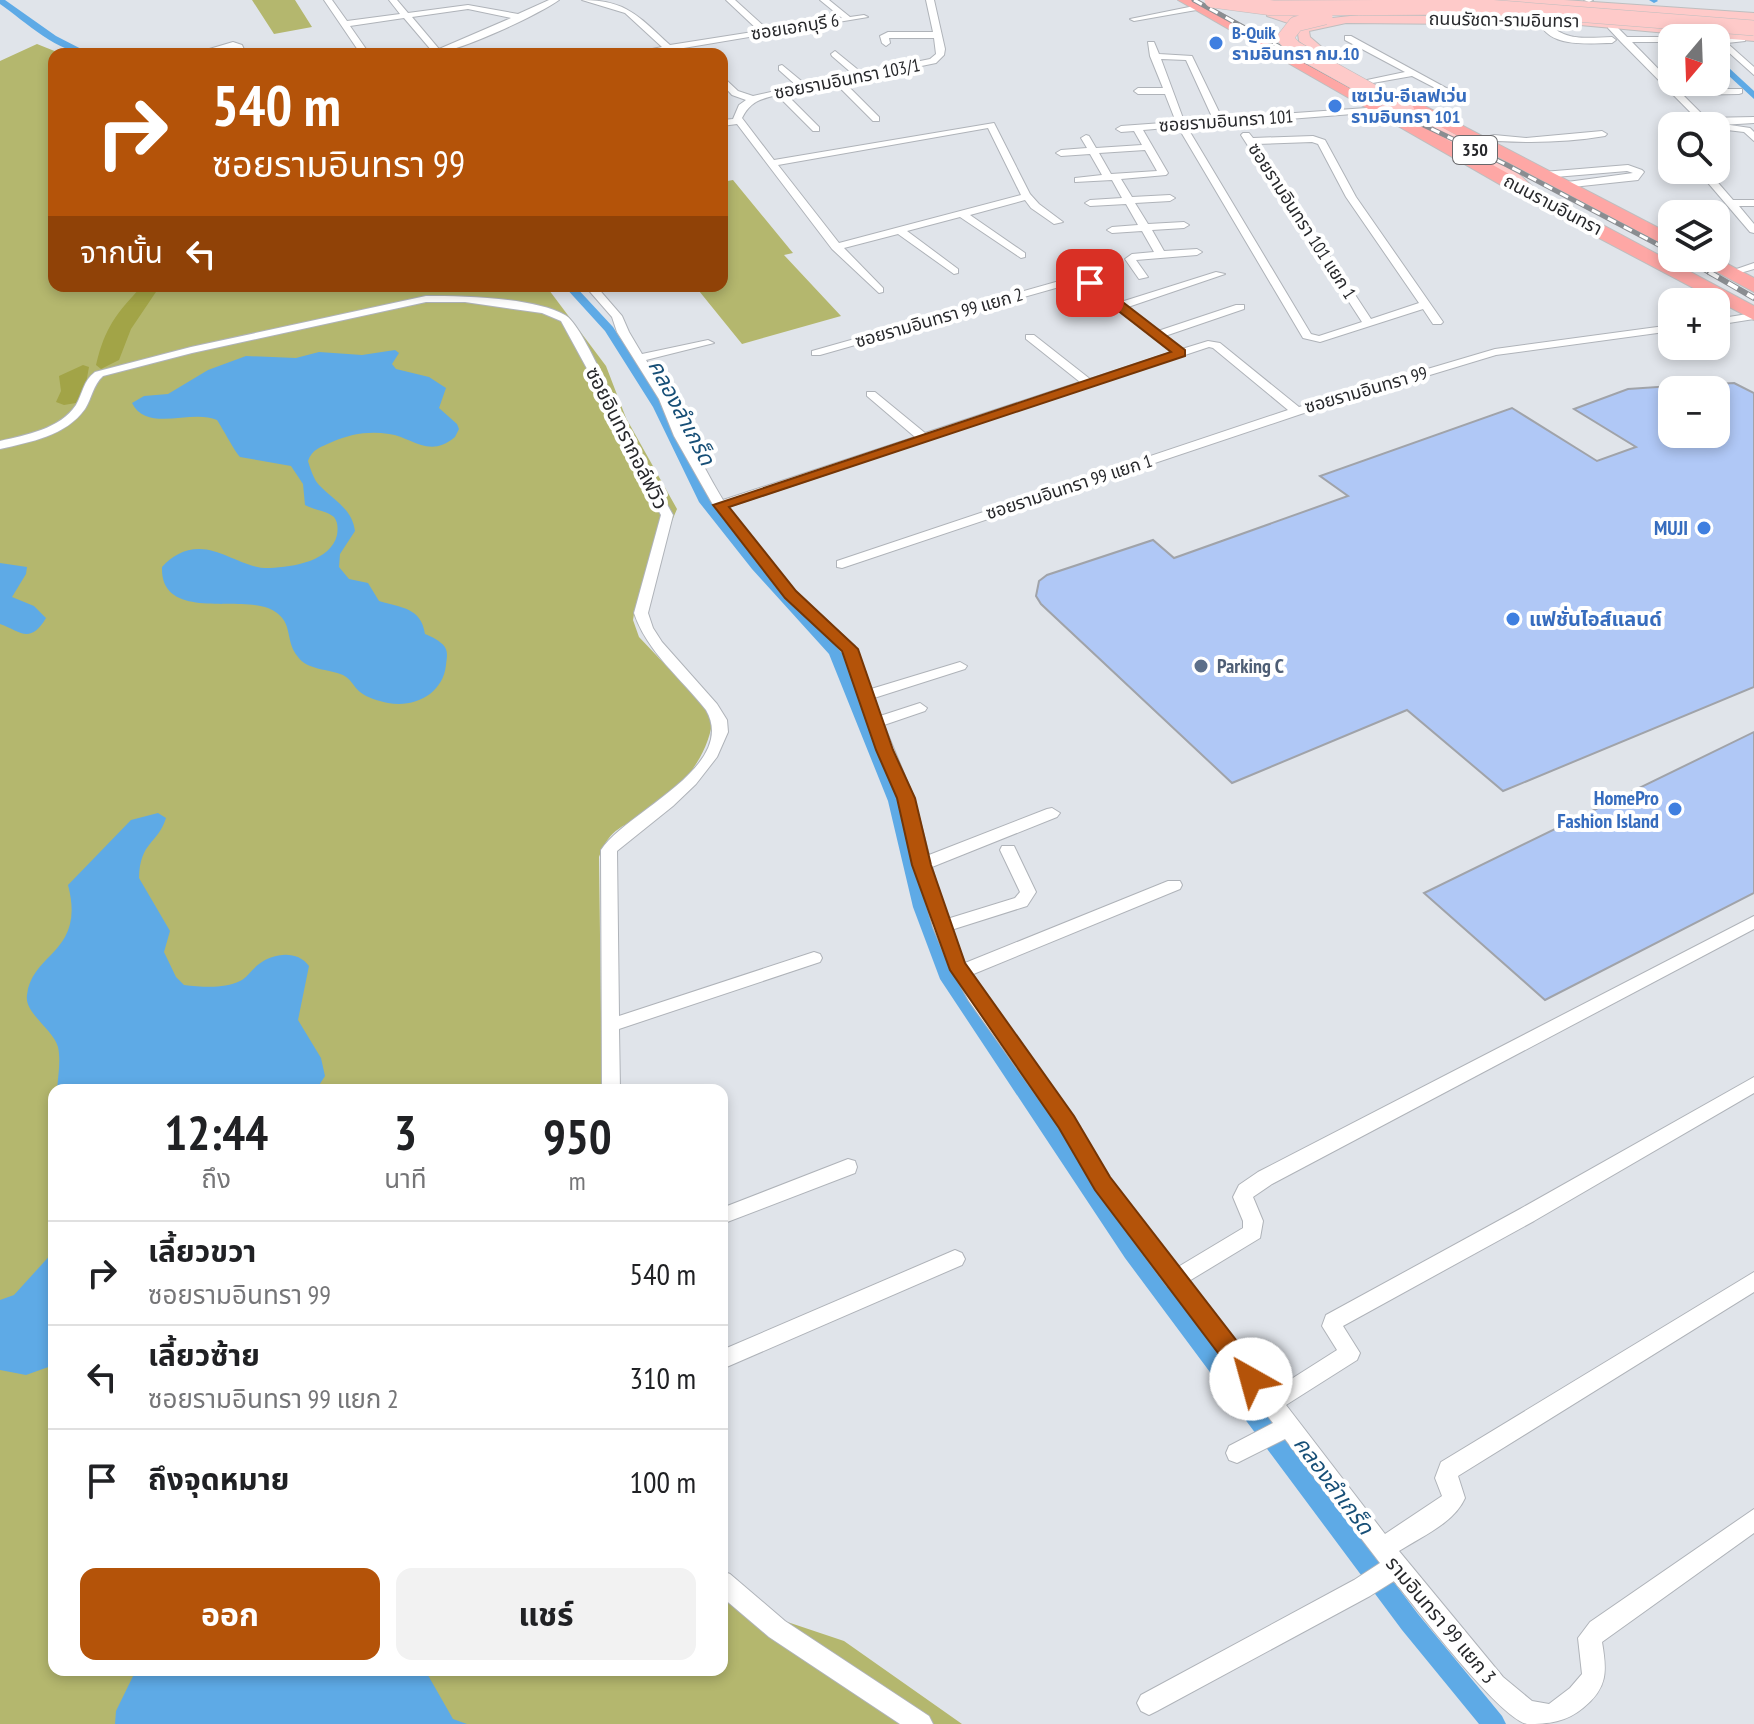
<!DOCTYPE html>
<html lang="th">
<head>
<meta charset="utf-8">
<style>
	:root { --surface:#fff; --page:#f2f2f2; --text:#202124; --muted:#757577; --line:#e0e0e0; --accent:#b45309 }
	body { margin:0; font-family:"PT Sans Narrow","Noto Sans Thai",sans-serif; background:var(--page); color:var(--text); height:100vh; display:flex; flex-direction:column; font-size:30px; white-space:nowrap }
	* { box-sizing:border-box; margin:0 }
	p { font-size:26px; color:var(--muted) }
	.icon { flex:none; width:44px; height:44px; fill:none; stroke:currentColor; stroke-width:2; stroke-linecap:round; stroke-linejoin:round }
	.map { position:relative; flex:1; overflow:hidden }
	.details { position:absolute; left:48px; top:1084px; width:680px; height:592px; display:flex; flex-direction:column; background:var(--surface); border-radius:16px; box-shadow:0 4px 12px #0003 }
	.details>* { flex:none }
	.banner { position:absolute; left:48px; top:48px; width:680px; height:244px; border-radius:16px; box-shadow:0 4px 12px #0003; background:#b45309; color:#fff; overflow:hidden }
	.needle { width:52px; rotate:199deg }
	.buttons { position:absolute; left:1658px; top:24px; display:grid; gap:16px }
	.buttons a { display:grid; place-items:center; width:72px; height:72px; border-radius:16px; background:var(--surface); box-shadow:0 4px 12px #0003; font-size:40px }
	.pin { position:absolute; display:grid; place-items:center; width:68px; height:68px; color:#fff; margin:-34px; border-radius:16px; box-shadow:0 4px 12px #0006 }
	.me { position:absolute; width:88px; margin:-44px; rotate:322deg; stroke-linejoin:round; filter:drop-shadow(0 0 6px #0008) }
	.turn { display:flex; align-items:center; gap:28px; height:168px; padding:0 32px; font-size:36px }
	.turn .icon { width:104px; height:104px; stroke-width:2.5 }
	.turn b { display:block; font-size:56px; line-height:68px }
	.then { display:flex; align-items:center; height:76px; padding:0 32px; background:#0003; gap:16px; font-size:30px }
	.eta { display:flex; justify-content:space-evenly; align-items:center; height:136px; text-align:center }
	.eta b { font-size:48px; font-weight:700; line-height:56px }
	.primary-button { display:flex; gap:16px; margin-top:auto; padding:16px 32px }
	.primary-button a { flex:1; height:92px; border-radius:16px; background:var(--accent); color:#fff; font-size:32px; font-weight:700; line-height:92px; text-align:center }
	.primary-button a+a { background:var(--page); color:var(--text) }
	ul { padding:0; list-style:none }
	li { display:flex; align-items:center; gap:24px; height:104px; padding:0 32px; border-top:2px solid var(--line) }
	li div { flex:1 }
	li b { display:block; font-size:30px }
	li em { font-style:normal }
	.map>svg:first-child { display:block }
	.green { fill:#b4b76e }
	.forest { fill:#a2a447 }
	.water { fill:#5eaae6 }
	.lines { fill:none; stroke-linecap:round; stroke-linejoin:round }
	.canal { fill:#5eaae6; fill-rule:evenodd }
	.building { fill:#b0c8f6; stroke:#a0a3a9; stroke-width:2 }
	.street-casing { stroke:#afb3b9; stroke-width:2 }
	.primary-casing { stroke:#bebebf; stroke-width:2 }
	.highway-casing { stroke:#bebebf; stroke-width:2 }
	.street { fill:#fff; fill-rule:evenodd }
	.primary { fill:#fecac9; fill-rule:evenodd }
	.highway { fill:#fea7a5; fill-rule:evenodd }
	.rail-far1-casing { stroke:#8a8d91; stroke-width:5 }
	.rail-casing { stroke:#8a8d91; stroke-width:6 }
	.rail-far1 { stroke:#fff; stroke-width:3; stroke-dasharray:9; stroke-linecap:butt }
	.rail { stroke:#fff; stroke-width:4; stroke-dasharray:11; stroke-linecap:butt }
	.primary-bridge-casing { stroke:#bebebf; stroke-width:16; stroke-linecap:butt }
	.primary-bridge { stroke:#fecac9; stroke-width:15 }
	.route { fill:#b45309; stroke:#753606; stroke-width:2 }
	.shop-dot { fill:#3f7fe0; stroke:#fff; stroke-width:3 }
	.service-dot { fill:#5c6f8a; stroke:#fff; stroke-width:3 }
	.labels { text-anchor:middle; stroke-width:8; stroke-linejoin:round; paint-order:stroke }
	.far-street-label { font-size:18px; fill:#27282b; stroke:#fff }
	.far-shop-label { font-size:18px; font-weight:bold; fill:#366cbe; stroke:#fff; text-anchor:start }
	.shield { fill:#fff; stroke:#68686b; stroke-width:2 }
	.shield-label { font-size:18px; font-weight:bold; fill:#27282b }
	.street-label { font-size:20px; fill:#27282b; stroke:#fff }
	.shop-label { font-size:20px; font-weight:bold; fill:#366cbe; stroke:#fff; text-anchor:end }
	.service-label { font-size:20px; font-weight:bold; fill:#4e5e75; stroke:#fff; text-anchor:start }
	.water-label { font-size:22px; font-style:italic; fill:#174f77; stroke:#fff }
</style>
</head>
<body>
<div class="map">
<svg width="1754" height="1724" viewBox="0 0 1754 1724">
	<rect width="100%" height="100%" fill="#e0e4ea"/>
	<!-- green -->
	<path class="green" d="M252,0H295L312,27L274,34Z
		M37,44L62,54H54V286H546L606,366L626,418L677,509L635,608L633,620L639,637L713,715C711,753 681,791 648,812C624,827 610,827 599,857L602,1090H54V1670H722V1600L844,1641L962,1724H0V61Z
		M733,180L793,253L784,255L841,316L742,344L695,286H722V182Z"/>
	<!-- forest -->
	<path class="forest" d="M142,286H160L131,329L119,360L101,369L96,365C105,327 116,314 142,286Z
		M83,365L89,367L85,389L76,403L64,405L56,402L61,391L59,376Z"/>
	<!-- water -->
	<path class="water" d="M395,350L399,353L392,364L396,369L429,377L446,388L439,408L457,424L459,429L455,437C429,459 412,437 389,434C368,431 351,434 332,442C321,447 312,449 308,461C310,468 314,480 319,485C333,500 352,508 355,531L340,554L339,567L349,579L368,583L379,601C401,608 421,607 425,634C430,636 437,639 441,643C449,649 447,656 446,665C443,693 416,708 388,703C379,701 367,698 360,692C353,686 351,679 343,675C329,669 307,670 298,657C283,639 296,620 268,608C237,596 160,621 162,567C172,556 184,549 199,549C224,549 244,569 270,568C293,567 331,561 337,535C338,529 338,522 334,517C327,511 314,510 305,505L303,484L291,466L240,457C235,452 223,429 217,420C191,409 147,433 132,403L144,396L168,394L208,370L246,356L296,358L319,352L362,355Z
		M0,563L27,567L26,574L12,597L34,606L46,618C30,645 20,631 0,624Z
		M158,813L166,818C158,844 140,841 139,878L170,931L164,952L176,977L184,985C202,987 224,989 240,981C248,977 252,969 259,964C274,953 297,950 309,966L298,1020L321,1058L325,1076L316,1090H57C58,1076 61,1061 58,1047C53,1029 24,1013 27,995C32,952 86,953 68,885L131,820Z
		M54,1251V1365L26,1375L0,1370V1300L14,1295Z
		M136,1670H425L453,1719L467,1724H115L116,1711Z"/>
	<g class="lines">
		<!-- canal -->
		<path class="canal" d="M0,0H5L56,36L91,54C58,54 26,22 0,4Z
			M1649,0H1657L1658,1L1654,3Z
			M1716,56L1754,91V99L1716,64Z
			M564,286H575L613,327L665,407L709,498L762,563L842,653L904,801L929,907L954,972L1139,1246L1418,1614L1502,1716L1506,1724H1479L1402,1630L1125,1258L940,979L913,907L888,801L829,654L752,569L699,502L653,407L605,331Z"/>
	</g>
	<!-- building -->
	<path class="building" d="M1734,383L1754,393V687L1503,791L1407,710L1232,783L1041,604L1036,596L1039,581L1047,575L1153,540L1174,558L1348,496L1320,476L1512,408L1597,461L1636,447L1574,409L1628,389L1672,386V434H1716V384Z
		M1754,732V893L1545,1000L1424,893Z"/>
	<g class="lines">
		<!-- street casing -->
		<g class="street-casing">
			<path id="street" d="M324,0H332L347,21L400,14L389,0H397L408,13L468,5L518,14L549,0H559C536,16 455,54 429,54L432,51L404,18L350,26L366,49L375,54L360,53ZM468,9L511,18L439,49L412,17Z
				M582,0C627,0 639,17 670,45L759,31L726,0H735L768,30L842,18L820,0H829L850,17L864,15L868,17L648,54H628L662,47L625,13Z
				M926,0H934L945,49L944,55L936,63L844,82L879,117V121H873L836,84L786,94L819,127V131H813L777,95C760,99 750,102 742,118L774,160L994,123L1030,194L1039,204L1063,222L1054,224L1031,208L1025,200L970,215L1025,253V257L1021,258L960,217L907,231L958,269V273L954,274L898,234L844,248L883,288V292L879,293L832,249L737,124L722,126V120L733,119L739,105L746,100L732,95L722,84V76L738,91L753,96L797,86L779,70V66L782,65L805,84L854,75L832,56L831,54L835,51L862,73L930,59L936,54L934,38H889L890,43L886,46L882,43L880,36L888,32H933ZM988,128L1021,195L839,243L778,165Z
				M1584,0H1593L1589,2Z
				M1199,5L1202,9L1134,21L1130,19Z
				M1538,18H1544C1562,42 1584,38 1612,37L1616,40L1612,43C1587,43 1546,49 1538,18Z
				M1608,24H1614L1627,37H1675L1672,42H1632L1678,89H1742V93L1739,94L1683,95L1706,118L1754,117V123L1704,126L1621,42L1608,28Z
				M1739,33H1745V41L1727,43L1754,67V75L1716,41L1738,37Z
				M1345,36H1351L1448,89L1441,91L1412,76L1367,84V80L1405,72L1345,40Z
				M233,42L242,45L246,54H238L233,48L210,53L206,50Z
				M1148,42H1154L1159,54L1192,56L1222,118L1381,107L1383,109L1378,112L1187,127L1311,334L1319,336L1362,322L1241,135L1243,133H1249L1253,138L1313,136L1325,140L1356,197L1443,322L1441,324H1433L1423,309L1320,342L1303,338L1178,127L1143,130L1168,173L1166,175L1121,179L1132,197L1170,195L1175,198L1170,201L1135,203L1148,224L1184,222L1189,225L1184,228L1152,230L1164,251L1197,249L1202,252L1197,255L1136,260L1148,277L1139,279L1125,259L1132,254L1154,252L1142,231L1112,233L1107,230L1112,227L1138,225L1126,204L1090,206L1085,203L1090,200L1122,198L1112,180L1075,182V178L1102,175L1090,154L1061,156L1056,153L1061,150L1087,148L1081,138L1086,135L1089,136L1096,148L1142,145L1134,131L1121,132L1116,129L1121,126L1176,122L1165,94H1138L1134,91L1138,88H1163L1150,56ZM1161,59L1186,60L1213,119L1184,121ZM1312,142L1318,144L1346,197L1419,303L1371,319L1256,144ZM1145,150L1157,171L1111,174L1099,153Z
				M1672,125L1675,126H1672V138L1664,130Z
				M1730,125L1750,128L1754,132V141L1744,132L1727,130V126Z
				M1602,131L1607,134L1605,136C1570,142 1534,143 1498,141C1489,141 1481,144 1473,140L1494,135L1526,138Z
				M1628,165L1642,170L1644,172L1638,180L1563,188L1560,187V183L1633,173L1627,171L1543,178L1538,175L1543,172Z
				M1697,170H1707L1733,200H1754V206H1739L1754,224V233L1750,232Z
				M1754,263V269L1730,276L1725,273Z
				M1216,272L1225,274L1128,307L1158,331L1236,305H1244V309L1165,336L1182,349L1208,341L1220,343L1299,407L1495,349L1672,325V331L1496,355L1301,414L842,568L837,567V561L1288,410L1213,348L1209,347L728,507L795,592L855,646L871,689L960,662L967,666L965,669L874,698L880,716L920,703L927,708L925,711L884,725L914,798L929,855L1047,809L1052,808L1060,813L1057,817L932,867L947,919L1015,898L1020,892L1000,850L1002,846H1014L1036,892L1027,906L951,930L965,963L1168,881H1180L1182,885L1180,889L971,975L1073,1117L1110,1178L1178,1267L1243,1228V1221L1233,1197L1239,1185L1258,1172L1754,916V929L1272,1184L1253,1197L1263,1221L1260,1238L1189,1281L1274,1390L1337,1350L1322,1326L1326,1315L1520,1209L1754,1077V1093L1534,1221L1343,1326L1360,1353L1357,1360L1286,1405L1385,1534L1442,1496L1435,1478L1441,1462L1754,1272V1292L1458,1476L1465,1498C1454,1523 1421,1537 1399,1551L1503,1677L1532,1701L1549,1704L1570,1688L1582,1674L1578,1638L1590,1622L1754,1509V1533L1602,1642C1607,1671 1608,1688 1583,1708C1566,1722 1549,1724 1527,1724C1499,1718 1416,1608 1394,1581L1370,1596L1157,1711L1149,1715L1141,1711L1137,1703L1141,1695L1354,1580L1380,1563L1285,1439L1237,1463L1229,1460L1226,1453L1229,1446L1273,1423L1171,1287L1167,1286L1096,1190L1059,1127L969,1001L949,965L933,927L917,870L913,865L915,862L898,798L878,750L844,651L785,598L712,503L674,436L659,399L617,332L612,317L585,286H596L622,316L629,332L642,354L708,340L714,343L646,360C675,405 695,454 723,500L915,437L867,396V392H875L925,433L1080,382L1026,339V335H1034L1090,379L1172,352L1086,285L1077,282L820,355H812V351L1077,276L1094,281L1121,302Z
				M426,296C463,296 533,297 565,315C584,325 622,422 634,445C647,469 660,492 673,515L648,613L653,628L662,642L717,704L727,720L728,732L717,757L696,784L673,806L617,851L619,1016L814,952L820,954L822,958L820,962L619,1029L620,1090H602L601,850C625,812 739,767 706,710C681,678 647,652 634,613L661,515L621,443L591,376L561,321L542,313L465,302H426L192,353L103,376C93,385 92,398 85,409C66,436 30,442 0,449V441C26,435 60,429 76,405C83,393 83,381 95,372L191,347Z
				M1754,313V319L1716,325V319Z
				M848,1159L855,1161L857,1167L855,1173L722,1224V1208Z
				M955,1250L962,1253L965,1259L962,1265L722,1369V1350Z
				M722,1571L730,1574L785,1621L929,1716L933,1724H900L769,1637L722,1597Z"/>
		</g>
		<!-- primary casing -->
		<g class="primary-casing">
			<path id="primary" d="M1293,0L1307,2L1280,14L1314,20L1359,15L1603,18L1610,22L1754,33V41L1580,25L1346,23L1309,31L1310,37L1339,62L1332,66L1299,41L1297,26L1267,16L1268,8Z
				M1500,0H1564L1754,13V21L1507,4Z
				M1407,107L1510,166L1544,197L1542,200H1530L1498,172L1402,114L1400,111Z"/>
		</g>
		<!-- highway casing -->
		<g class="highway-casing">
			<path id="highway" d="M1178,0H1197L1543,193L1754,306V320L1529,201Z
				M1417,102L1672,235V249L1411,111L1409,107Z
				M1691,258H1716L1754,278V292Z"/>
		</g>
		<!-- street -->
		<use href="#street" class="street"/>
		<!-- primary -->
		<use href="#primary" class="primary"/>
		<!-- highway -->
		<use href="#highway" class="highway"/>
		<!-- rail-far1 casing -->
		<g class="rail-far1-casing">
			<path id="rail-far1" d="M1194,0L1413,120L1507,165L1672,252
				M1684,258L1712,274"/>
		</g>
		<!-- rail casing -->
		<g class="rail-casing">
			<path id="rail" d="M1709,272L1754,298"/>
		</g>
		<!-- rail-far1 -->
		<use href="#rail-far1" class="rail-far1"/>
		<!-- rail -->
		<use href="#rail" class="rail"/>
		<!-- primary-bridge casing -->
		<g class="primary-bridge-casing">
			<path id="primary-bridge" d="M1212,0L1273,8L1487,7L1754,28
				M1325,17L1296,24L1285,38L1294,48L1407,111"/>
		</g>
		<!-- primary-bridge -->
		<use href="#primary-bridge" class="primary-bridge"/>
	</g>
	<!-- route -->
	<path class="route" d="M1085,280H1094L1185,350V356L729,507L796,591L858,649L893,750L915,798L931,865L965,963L1074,1116L1110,1177L1260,1371L1263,1379L1260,1386L1251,1390L1243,1386L1095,1190L1059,1128L950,970L912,865L897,798L876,750L842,651L785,598L713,505L1171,352L1085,285Z"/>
	<!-- markers -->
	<g class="shop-dot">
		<circle cx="1216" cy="43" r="8"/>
		<circle cx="1335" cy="106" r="8"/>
		<circle cx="1704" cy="528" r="8"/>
		<circle cx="1513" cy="619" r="8"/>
		<circle cx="1675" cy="809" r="8"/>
	</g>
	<circle class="service-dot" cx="1201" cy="666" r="8"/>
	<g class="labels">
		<!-- far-street labels -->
		<g class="far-street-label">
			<text transform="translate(1504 20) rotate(1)" y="6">ถนนรัชดา-รามอินทรา</text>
			<text transform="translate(795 27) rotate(-9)" y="6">ซอยเอกบุรี 6</text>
			<text transform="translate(847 79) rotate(-11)" y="6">ซอยรามอินทรา 103/1</text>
			<text transform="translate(1226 121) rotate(-4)" y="6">ซอยรามอินทรา 101</text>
			<text transform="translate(1553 205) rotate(28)" y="6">ถนนรามอินทรา</text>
			<text transform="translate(1302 221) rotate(57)" y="6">ซอยรามอินทรา 101 แยก 1</text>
			<text transform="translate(939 318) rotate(-16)" y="6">ซอยรามอินทรา 99 แยก 2</text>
			<text transform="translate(1366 390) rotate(-16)" y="6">ซอยรามอินทรา 99</text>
			<text transform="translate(1069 487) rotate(-18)" y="6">ซอยรามอินทรา 99 แยก 1</text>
		</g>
		<!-- far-shop labels -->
		<g class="far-shop-label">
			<text x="1232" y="39">B-Quik<tspan x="1232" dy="21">รามอินทรา กม.10</tspan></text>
			<text x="1351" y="102">เซเว่น-อีเลฟเว่น<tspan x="1351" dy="21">รามอินทรา 101</tspan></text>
		</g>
		<!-- shield labels -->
		<rect class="shield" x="1453" y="136" width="44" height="28" rx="6"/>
		<g class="shield-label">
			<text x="1475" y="156">350</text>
		</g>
		<!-- street labels -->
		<g class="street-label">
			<text transform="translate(627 438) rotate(63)" y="7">ซอยอินทรากอล์ฟวิว</text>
			<text transform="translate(1441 1620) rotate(50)" y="7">รามอินทรา 99 แยก 3</text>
		</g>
		<!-- shop labels -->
		<g class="shop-label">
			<text x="1688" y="535">MUJI</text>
			<text x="1529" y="626" text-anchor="start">แฟชั่นไอส์แลนด์</text>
			<text x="1659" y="805">HomePro<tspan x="1659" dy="23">Fashion Island</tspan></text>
		</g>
		<!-- service labels -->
		<g class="service-label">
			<text x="1217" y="673">Parking C</text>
		</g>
		<!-- water labels -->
		<g class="water-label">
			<text transform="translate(682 412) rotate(62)" y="8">คลองลำเกร็ด</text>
			<text transform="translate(1334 1485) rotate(53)" y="8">คลองลำเกร็ด</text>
		</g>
	</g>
</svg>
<div class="buttons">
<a><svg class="needle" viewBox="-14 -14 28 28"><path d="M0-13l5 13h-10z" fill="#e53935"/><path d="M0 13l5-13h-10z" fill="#757577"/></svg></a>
<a><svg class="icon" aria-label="search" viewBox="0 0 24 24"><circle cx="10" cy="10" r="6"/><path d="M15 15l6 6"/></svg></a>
<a><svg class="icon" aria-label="layers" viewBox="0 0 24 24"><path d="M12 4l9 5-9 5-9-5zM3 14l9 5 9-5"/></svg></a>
<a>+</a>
<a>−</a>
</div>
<div class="pin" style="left:1090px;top:283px;background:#d93025"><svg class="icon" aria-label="arrive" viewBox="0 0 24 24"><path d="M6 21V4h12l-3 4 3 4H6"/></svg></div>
<svg class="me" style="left:1251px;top:1379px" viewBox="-20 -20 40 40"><circle r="19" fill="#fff"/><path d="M0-13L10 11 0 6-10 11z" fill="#b45309"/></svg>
<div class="banner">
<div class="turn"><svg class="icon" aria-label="right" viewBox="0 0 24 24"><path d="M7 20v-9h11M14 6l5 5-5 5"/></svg><div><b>540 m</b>ซอยรามอินทรา 99</div></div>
<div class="then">จากนั้น<svg class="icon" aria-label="left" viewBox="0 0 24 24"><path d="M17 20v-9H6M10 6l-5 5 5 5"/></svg></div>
</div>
<section class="details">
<div class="eta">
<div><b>12:44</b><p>ถึง</p></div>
<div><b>3</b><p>นาที</p></div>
<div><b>950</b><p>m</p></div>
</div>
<ul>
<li><svg class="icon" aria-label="right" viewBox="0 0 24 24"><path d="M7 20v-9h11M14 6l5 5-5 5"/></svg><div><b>เลี้ยวขวา</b><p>ซอยรามอินทรา 99</p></div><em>540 m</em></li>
<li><svg class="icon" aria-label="left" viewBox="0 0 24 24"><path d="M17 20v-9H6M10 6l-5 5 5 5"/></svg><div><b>เลี้ยวซ้าย</b><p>ซอยรามอินทรา 99 แยก 2</p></div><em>310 m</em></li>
<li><svg class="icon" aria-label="arrive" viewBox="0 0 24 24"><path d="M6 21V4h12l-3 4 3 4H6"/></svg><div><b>ถึงจุดหมาย</b></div><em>100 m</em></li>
</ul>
<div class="primary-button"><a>ออก</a><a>แชร์</a></div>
</section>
</div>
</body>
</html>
